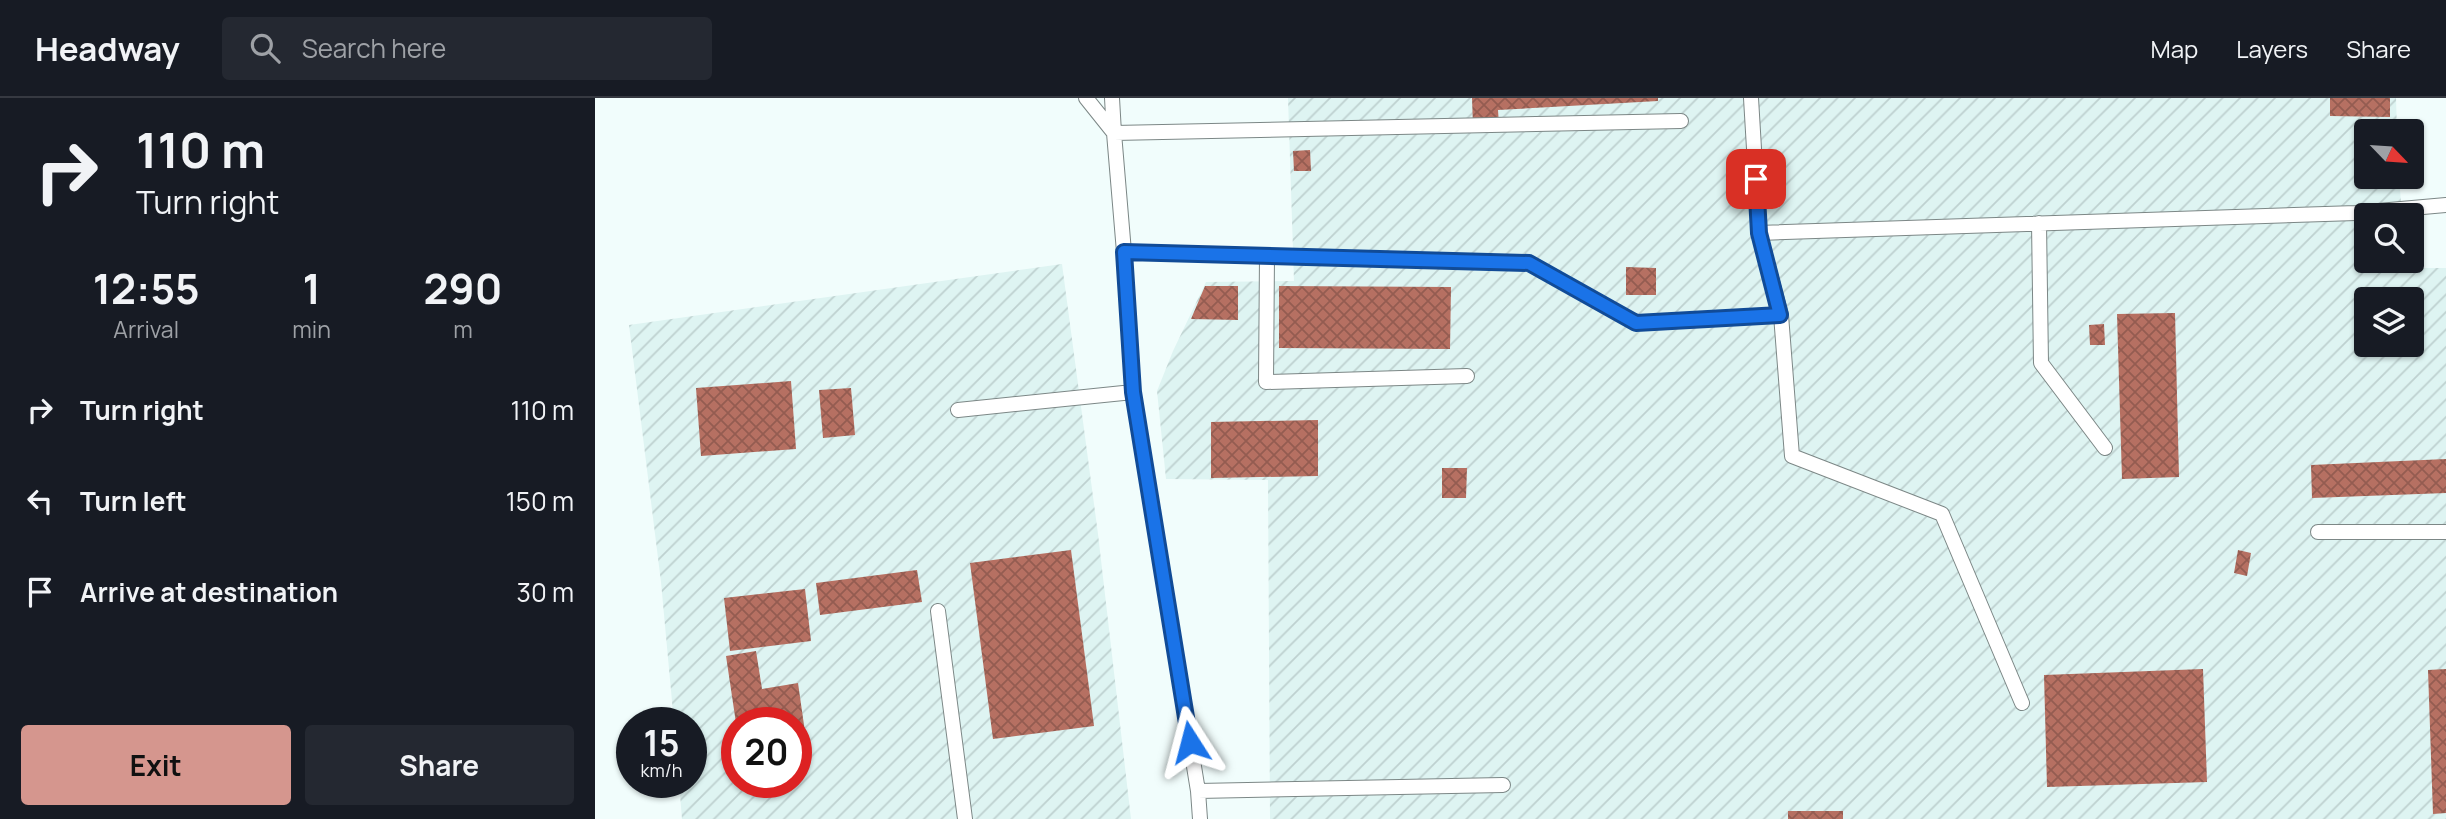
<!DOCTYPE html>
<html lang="en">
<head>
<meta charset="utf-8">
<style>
	:root { --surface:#171b24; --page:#242831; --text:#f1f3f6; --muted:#9ea1a6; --line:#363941; --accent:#d5968e }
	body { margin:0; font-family:Manrope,sans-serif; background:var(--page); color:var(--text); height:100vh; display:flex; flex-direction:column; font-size:26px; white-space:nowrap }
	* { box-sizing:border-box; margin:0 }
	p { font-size:23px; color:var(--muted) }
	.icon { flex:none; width:38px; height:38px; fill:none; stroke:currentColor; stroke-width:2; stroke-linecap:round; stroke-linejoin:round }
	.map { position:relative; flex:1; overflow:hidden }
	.sheet { display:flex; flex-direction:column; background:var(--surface); width:595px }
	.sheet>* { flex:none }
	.guide { background:#171b24; color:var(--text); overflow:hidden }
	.needle { width:46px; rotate:115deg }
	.tools { position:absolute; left:1759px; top:21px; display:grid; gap:14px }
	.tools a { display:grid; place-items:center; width:70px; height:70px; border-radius:7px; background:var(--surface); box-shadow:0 2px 5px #0004; font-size:35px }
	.speed { position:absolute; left:21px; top:609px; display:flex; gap:14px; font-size:35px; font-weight:700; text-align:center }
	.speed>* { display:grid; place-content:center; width:91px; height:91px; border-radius:50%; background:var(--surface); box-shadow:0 2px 5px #0004; line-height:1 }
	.speed small { font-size:18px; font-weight:400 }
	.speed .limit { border:10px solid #d22; background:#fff; color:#111 }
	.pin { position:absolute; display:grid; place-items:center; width:60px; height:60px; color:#fff; margin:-30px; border-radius:14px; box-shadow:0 4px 10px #0006 }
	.me { position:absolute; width:77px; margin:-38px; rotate:351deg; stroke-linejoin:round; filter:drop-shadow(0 0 5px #0008) }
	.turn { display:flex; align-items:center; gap:24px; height:147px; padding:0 21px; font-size:32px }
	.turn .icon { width:91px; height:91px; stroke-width:2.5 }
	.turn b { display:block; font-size:49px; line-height:60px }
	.eta { display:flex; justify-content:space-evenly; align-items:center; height:119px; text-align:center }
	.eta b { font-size:42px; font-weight:700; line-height:49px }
	.action { display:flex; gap:14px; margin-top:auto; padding:14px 21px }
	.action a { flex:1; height:80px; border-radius:7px; background:var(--accent); color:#111; font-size:28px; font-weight:700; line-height:80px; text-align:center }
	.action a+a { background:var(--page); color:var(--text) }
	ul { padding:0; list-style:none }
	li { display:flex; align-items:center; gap:21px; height:91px; padding:0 21px }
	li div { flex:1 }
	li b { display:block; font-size:26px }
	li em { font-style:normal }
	header { display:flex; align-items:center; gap:42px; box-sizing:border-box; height:98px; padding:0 35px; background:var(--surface); border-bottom:2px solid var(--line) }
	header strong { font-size:33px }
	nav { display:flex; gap:38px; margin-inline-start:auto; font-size:24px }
	.search { width:490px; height:63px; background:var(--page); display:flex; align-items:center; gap:18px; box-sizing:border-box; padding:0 24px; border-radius:7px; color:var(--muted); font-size:26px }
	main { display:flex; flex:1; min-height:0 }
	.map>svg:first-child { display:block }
	.industrial { fill:url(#industrial-furrows); fill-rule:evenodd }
	.building { fill:url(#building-cross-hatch) }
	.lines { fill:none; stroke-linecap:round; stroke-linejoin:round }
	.lane-casing { stroke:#7c8786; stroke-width:16 }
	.lane { stroke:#fff; stroke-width:14 }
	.route-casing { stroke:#114b97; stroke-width:18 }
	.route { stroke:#1a73e8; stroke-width:12 }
</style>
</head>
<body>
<header>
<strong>Headway</strong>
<div class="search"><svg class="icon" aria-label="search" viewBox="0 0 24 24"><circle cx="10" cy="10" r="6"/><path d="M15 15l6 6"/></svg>Search here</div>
<nav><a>Map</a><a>Layers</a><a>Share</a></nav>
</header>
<main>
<section class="sheet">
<div class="guide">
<div class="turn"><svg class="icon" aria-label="right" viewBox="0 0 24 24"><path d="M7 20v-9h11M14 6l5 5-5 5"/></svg><div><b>110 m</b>Turn right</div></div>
</div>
<div class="eta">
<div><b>12:55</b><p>Arrival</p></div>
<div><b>1</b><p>min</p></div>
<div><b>290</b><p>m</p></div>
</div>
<ul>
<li><svg class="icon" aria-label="right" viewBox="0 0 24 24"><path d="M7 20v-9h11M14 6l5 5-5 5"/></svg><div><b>Turn right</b></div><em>110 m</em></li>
<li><svg class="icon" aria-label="left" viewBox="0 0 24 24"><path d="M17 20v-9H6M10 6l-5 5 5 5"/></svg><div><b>Turn left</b></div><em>150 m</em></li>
<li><svg class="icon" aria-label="arrive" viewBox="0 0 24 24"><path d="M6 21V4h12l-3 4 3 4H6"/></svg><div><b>Arrive at destination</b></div><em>30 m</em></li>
</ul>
<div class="action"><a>Exit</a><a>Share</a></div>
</section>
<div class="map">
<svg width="1851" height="721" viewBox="0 0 1851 721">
	<defs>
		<pattern id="industrial-furrows" width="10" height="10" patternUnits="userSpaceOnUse" patternTransform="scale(1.75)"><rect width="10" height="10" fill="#def4f2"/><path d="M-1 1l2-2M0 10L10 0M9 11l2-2" fill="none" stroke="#bed1d0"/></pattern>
		<pattern id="building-cross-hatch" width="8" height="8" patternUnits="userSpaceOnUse" patternTransform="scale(1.75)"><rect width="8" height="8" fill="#b67062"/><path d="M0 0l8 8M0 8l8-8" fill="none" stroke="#945c51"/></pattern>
	</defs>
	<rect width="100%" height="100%" fill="#f1fdfc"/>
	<!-- industrial -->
	<path class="industrial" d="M693,0H1801L1802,33H1771V79H1804L1807,117H1771V163H1810L1811,170H1851V721H675L673,382L571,381L562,293L578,253L611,184L699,183ZM1771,201H1816V247H1771Z
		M467,166L503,436L536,721H87L84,684H96V625H79L66,484L34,227ZM142,625H201V684H142Z"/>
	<!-- building -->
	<path class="building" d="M877,0H1063V3L903,12L904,27L878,28Z
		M1735,0H1795V19L1735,18Z
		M715,52L716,73H699L698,53Z
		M1031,169L1061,170V197H1031Z
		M610,188H643V222L596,221Z
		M684,188L856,189L855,251L684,250Z
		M1580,215L1584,379L1527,381L1522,216Z
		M1509,226L1510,247H1495L1494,227Z
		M196,283L201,351L106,358L101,290Z
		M256,290L260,337L228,340L224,292Z
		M723,322V378L616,380V324Z
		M1851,361V395L1717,400L1716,367Z
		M847,370H872L871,400H847Z
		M476,452L499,628L398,641L375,465Z
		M1643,452L1656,455L1652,478L1639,475Z
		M322,472L327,504L225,517L221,485Z
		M210,491L216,543L135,553L129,500Z
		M161,553L167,591L203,585L210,634L201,636V625H141L131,558Z
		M1608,571L1612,684L1452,689L1449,577Z
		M1851,571V715L1838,716L1833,572Z
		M1193,713H1248V721H1193Z"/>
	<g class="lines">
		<!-- lane casing -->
		<g class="lane-casing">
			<path id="lane" d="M491,0L519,35
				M517,0L519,35
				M1156,0L1164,135L1186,217L1197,358L1347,416L1427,605
				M1444,125L1446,265L1510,350
				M1164,135L1761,115L1851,107
				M529,154L519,35L1086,23
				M672,158L671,284L872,278
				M363,312L538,294
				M1723,434H1851
				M343,513L370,721
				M603,693L908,687
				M605,721L603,693L538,294L529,154L934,165L1041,225L1186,217"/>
		</g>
		<!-- lane -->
		<use href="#lane" class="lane"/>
	</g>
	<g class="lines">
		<!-- route casing -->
		<g class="route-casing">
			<path id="route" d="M595,644L538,294L529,154L934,165L1041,225L1185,217L1164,135L1161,81"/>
		</g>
		<!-- route -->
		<use href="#route" class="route"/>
	</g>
</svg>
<div class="tools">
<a><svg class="needle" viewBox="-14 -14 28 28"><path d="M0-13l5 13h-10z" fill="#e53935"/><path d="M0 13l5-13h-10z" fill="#9ea1a6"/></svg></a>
<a><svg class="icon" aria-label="search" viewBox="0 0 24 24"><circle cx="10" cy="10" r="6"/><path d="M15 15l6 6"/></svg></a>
<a><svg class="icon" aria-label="layers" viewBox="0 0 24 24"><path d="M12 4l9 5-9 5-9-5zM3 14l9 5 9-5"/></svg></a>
</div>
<div class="speed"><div>15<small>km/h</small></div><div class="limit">20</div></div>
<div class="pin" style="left:1161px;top:81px;background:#d93025"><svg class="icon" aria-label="arrive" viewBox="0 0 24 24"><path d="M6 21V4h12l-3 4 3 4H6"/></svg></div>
<svg class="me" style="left:595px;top:644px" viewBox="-20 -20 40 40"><path d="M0-17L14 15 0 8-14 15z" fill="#1a73e8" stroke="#fff" stroke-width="4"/></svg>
</div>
</main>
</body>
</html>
